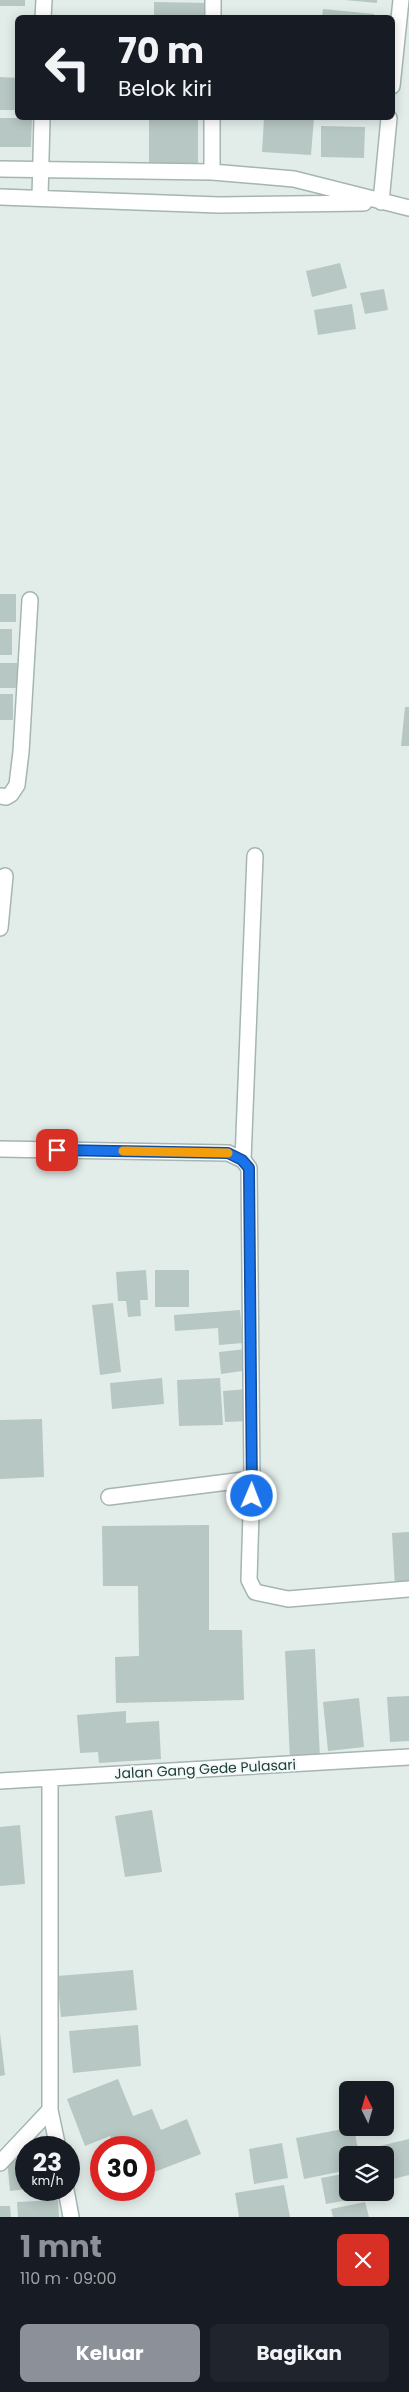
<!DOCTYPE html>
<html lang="id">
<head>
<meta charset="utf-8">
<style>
	:root { --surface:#171b24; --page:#20242c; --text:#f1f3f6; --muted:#9ea1a6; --accent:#8c9099 }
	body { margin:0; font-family:Poppins,sans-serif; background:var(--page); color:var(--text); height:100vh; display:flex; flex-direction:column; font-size:19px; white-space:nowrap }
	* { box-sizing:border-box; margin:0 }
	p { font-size:16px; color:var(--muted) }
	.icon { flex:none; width:28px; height:28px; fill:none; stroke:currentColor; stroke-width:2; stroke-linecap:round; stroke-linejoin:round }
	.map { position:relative; height:2217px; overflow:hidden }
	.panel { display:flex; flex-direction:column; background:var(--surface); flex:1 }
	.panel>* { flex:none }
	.banner { position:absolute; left:15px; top:15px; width:380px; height:105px; border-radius:8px; box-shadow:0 2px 12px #0003; background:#171b24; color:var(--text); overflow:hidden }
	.needle { width:32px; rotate:355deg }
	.controls { position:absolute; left:339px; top:2081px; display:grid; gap:10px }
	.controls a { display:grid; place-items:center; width:55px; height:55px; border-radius:8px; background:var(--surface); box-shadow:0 2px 12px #0003; font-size:25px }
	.speed { position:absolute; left:15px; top:2136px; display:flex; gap:10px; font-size:25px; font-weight:700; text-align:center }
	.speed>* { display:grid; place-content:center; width:65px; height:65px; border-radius:50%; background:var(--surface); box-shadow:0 2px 12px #0003; line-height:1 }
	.speed small { font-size:12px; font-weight:400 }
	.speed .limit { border:8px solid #d22; background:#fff; color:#111 }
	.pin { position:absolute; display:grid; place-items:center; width:42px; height:42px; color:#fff; margin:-21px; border-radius:10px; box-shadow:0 2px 8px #0006 }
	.me { position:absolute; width:55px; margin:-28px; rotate:1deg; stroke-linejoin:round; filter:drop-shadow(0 0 4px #0008) }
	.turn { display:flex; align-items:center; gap:18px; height:105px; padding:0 20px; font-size:22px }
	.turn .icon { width:65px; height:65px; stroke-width:2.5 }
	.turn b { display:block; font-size:35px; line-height:42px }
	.round { display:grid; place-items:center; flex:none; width:52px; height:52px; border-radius:8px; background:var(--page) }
	.head { display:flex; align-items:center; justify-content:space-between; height:85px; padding:0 20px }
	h1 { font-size:30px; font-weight:700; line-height:38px; color:var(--accent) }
	.cta { display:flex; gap:10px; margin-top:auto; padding:10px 20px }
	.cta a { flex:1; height:58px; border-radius:8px; background:var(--accent); color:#fff; font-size:20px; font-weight:700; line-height:58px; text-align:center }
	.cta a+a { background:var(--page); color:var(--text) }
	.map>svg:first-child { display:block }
	.building { fill:#b7c7c3 }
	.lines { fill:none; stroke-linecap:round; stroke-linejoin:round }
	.lane-casing { stroke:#a4b5b2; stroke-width:18 }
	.street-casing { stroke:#a4b5b2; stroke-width:18 }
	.lane { stroke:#fff; stroke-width:15 }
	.street { stroke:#fff; stroke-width:15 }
	.route-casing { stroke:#114b97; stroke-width:12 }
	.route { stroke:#1a73e8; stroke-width:9 }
	.slow { stroke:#f59e0b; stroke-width:9 }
	.labels { text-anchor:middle; stroke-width:4; stroke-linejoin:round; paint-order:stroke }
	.street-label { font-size:14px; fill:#213e3c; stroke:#f2f9f7 }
</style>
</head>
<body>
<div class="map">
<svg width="409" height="2217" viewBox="0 0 409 2217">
	<rect width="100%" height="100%" fill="#e2edea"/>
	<!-- building -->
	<path class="building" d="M0,0H25V6H0Z
		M345,0H377V3Z
		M154,2L210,3V18H154Z
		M323,9L374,14V18H322Z
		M0,77L18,78V110H0Z
		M0,118H32L31,147H0Z
		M149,118H198V163H149Z
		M264,118H314L311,155L262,152Z
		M321,126L365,127L364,158L321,157Z
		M340,263L347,288L312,297L306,271Z
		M384,289L388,310L365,314L360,293Z
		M352,304L356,329L318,335L314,310Z
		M0,594H16V622H0Z
		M0,629H12V655H0Z
		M0,663H17V688H0Z
		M0,694H13V720H0Z
		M405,707H409V746H401Z
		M146,1270L148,1300H140L141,1316L128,1317L126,1301H118L116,1272Z
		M155,1270H189V1307H155Z
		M113,1303L121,1372L100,1375L92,1305Z
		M240,1310L243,1343L219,1345L218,1328L175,1331L174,1315Z
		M246,1349L249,1370L221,1374L219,1352Z
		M162,1378L164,1404L112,1409L110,1383Z
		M220,1378L223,1425L179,1426L177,1380Z
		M248,1389L250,1421L225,1422L223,1391Z
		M42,1419L44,1477L0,1479V1420Z
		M209,1525V1630H242L244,1700L116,1703L115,1657L139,1656L138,1586H103L102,1526Z
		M409,1532V1586L395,1587L392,1533Z
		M315,1649L320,1759L290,1760L285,1651Z
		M409,1696V1741L390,1742L387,1697Z
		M359,1698L364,1747L328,1751L323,1702Z
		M126,1711V1723L159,1721L161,1759L99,1763L98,1752L80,1753L77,1715Z
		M152,1810L162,1872L125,1877L115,1816Z
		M20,1825L25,1884L0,1886V1827Z
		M133,1970L137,2010L61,2017L57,1976Z
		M138,2025L141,2066L73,2073L69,2031Z
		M0,2033L5,2075L0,2076Z
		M118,2079L133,2116L152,2109L161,2130L187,2119L201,2154L144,2176V2148H114L110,2136L85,2146L67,2099Z
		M348,2128H354L359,2155H348V2170L304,2179L296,2138Z
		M409,2139V2175L385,2181V2155H368L367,2149Z
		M282,2143L288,2178L254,2184L249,2149Z
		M26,2158V2189L10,2191L7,2160Z
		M348,2173V2192H368L369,2196L326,2204L321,2178Z
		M284,2185L290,2217H239L235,2193Z
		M58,2200L59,2217H18L17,2202Z
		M365,2202L369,2217H333L331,2209Z
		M0,2206H10L11,2217H0Z"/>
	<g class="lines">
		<!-- lane casing -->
		<g class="lane-casing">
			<path id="lane" d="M243,1160L255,856"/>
		</g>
		<!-- street casing -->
		<g class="street-casing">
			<path id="street" d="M43,18L44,0
				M213,18V0
				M392,86L401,0
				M0,169L212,172L294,179L409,208
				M212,172V118
				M0,197L219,205L364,203
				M40,197L42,118
				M381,202L389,118
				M0,796L6,797L11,794L17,785L21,752L30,600
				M0,928L5,876
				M0,1149L228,1153L243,1160L249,1168L252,1479L249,1580L255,1592L288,1599L409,1589
				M109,1497L252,1479
				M0,1781L409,1757
				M50,2110L58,2148
				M0,2163L50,2110V1779
				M66,2190L71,2217"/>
		</g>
		<!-- lane -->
		<use href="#lane" class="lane"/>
		<!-- street -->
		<use href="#street" class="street"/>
	</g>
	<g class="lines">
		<!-- route casing -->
		<g class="route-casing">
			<path id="route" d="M57,1150L228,1153L242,1160L249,1168L252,1496"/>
		</g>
		<!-- route -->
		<use href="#route" class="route"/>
		<!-- slow -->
		<path class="slow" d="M123,1151L228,1153"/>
	</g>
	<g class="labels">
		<!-- street labels -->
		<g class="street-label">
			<text transform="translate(205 1769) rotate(-3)" y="5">Jalan Gang Gede Pulasari</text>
		</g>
	</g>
</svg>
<div class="controls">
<a><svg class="needle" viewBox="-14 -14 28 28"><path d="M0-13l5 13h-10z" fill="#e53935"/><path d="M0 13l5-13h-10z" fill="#9ea1a6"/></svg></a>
<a><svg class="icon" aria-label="layers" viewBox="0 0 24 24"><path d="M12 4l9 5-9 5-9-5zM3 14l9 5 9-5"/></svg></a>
</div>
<div class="speed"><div>23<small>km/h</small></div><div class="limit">30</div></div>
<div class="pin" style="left:57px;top:1150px;background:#d93025"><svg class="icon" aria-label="arrive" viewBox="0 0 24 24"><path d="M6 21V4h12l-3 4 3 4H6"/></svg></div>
<svg class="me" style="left:252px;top:1496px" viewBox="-20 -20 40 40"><circle r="17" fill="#1a73e8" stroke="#fff" stroke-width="3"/><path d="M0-11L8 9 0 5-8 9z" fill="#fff"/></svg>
<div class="banner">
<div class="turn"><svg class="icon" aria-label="left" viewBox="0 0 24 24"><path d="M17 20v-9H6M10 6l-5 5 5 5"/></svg><div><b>70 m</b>Belok kiri</div></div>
</div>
</div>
<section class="panel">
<div class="head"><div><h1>1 mnt</h1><p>110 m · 09:00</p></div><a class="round" style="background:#d93025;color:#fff"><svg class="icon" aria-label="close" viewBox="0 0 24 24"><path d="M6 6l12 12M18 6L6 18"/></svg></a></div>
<div class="cta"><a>Keluar</a><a>Bagikan</a></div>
</section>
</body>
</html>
